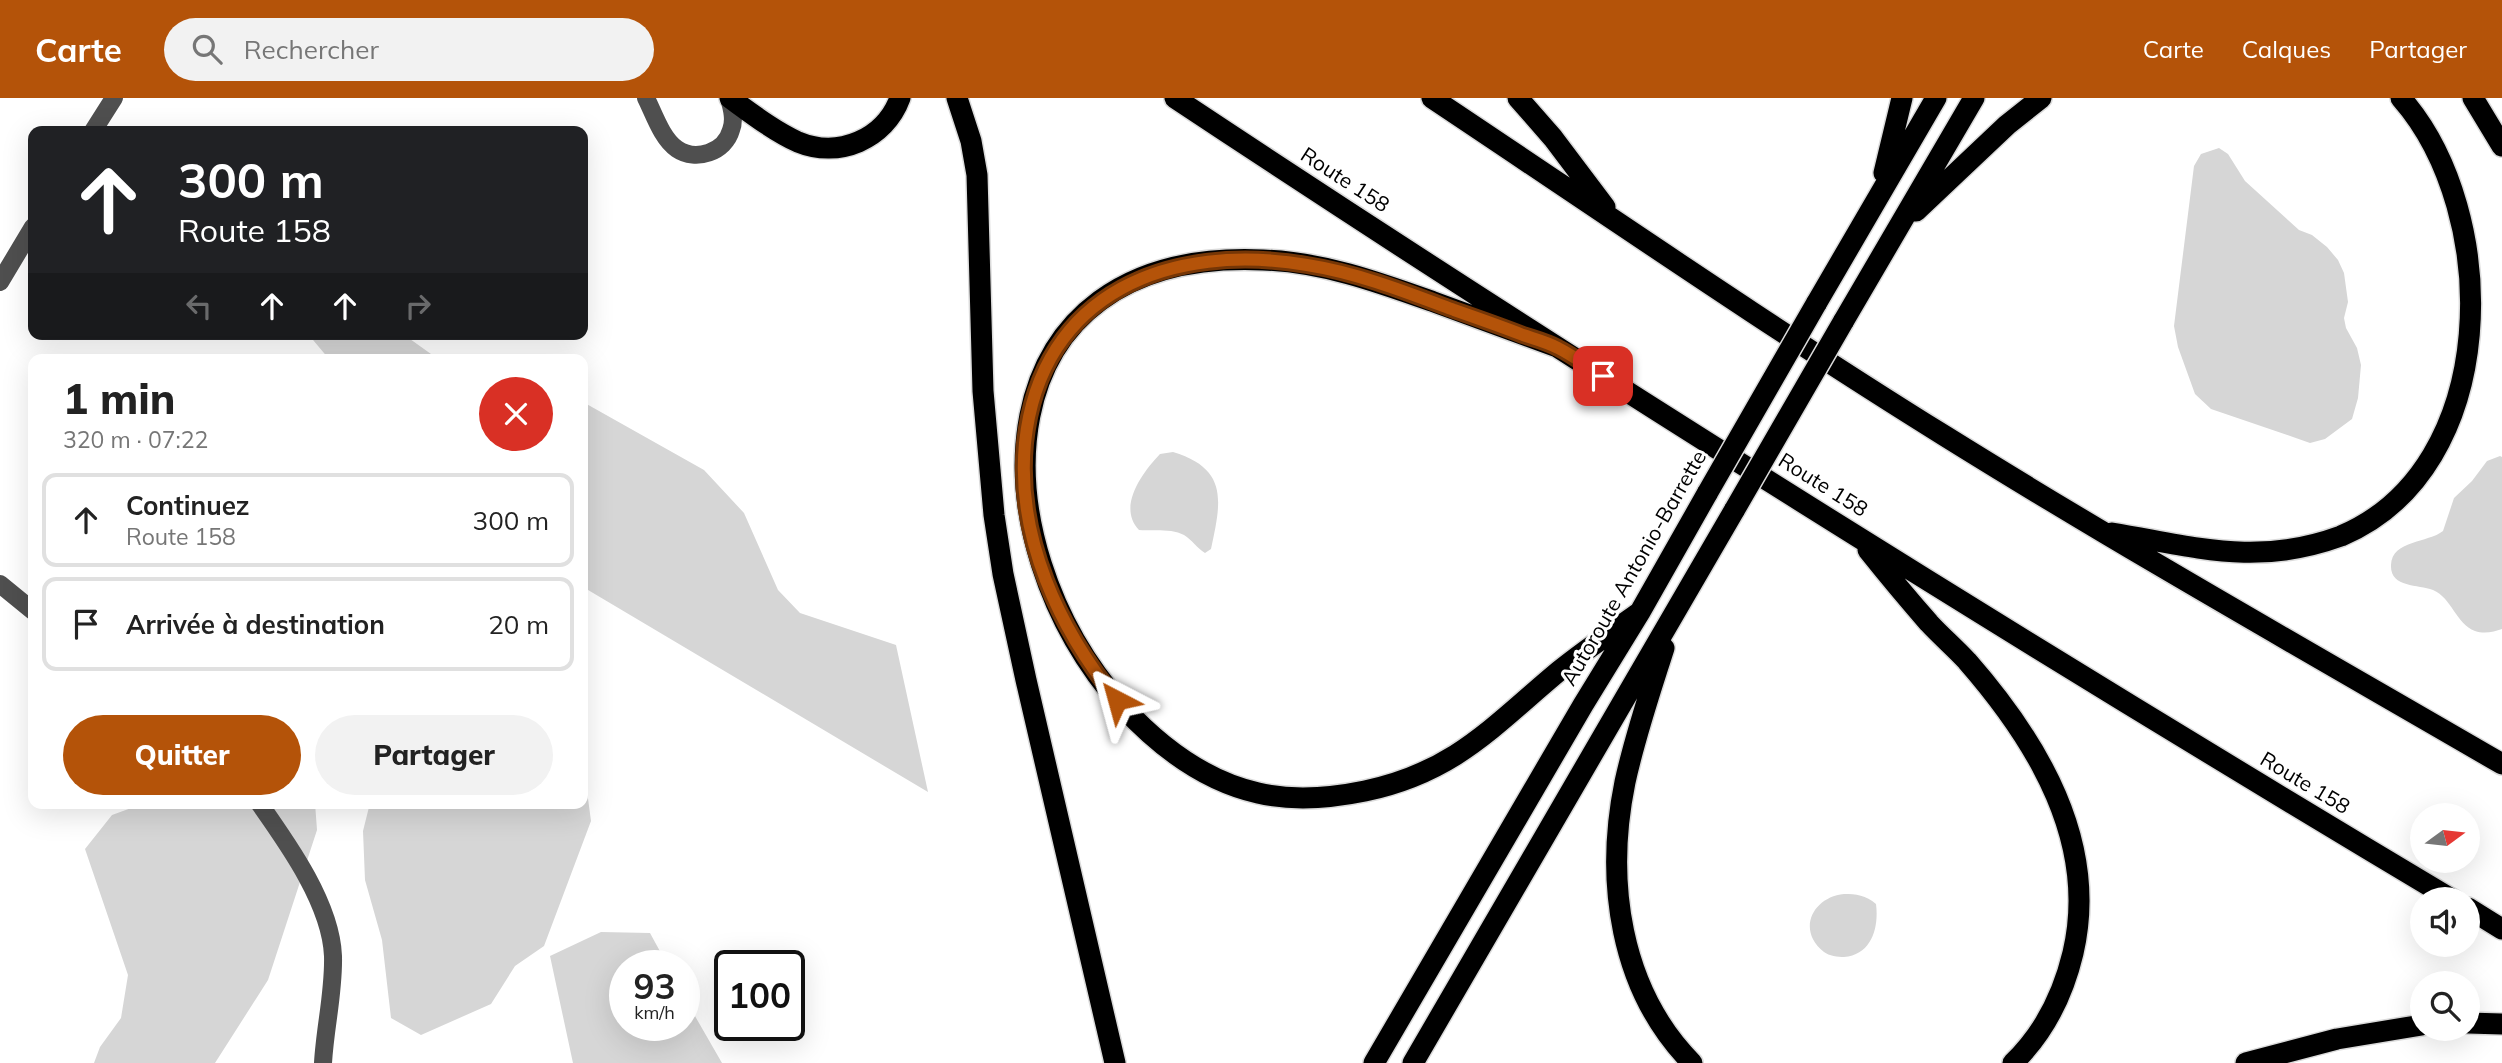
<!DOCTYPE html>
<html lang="fr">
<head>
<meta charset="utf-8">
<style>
	:root { --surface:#fff; --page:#f2f2f2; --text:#222; --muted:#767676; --line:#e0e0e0; --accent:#b45309 }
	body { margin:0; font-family:Mulish,sans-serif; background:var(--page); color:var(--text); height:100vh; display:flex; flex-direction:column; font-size:26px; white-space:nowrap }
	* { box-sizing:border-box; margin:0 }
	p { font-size:23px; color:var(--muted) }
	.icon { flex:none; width:38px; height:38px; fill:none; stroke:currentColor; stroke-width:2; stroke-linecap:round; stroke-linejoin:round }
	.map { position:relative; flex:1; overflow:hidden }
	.side { position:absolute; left:28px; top:256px; width:560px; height:455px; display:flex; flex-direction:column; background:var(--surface); border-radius:14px; box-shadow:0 7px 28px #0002 }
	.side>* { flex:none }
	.banner { position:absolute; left:28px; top:28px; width:560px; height:214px; border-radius:14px; box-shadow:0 7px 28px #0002; background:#202124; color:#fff; overflow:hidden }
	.needle { width:46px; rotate:75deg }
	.tools { position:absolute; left:2410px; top:705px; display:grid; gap:14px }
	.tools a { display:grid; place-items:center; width:70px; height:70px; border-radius:50%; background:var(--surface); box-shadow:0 7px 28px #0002; font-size:35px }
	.speed { position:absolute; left:609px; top:852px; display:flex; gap:14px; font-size:35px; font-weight:700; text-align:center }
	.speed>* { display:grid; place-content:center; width:91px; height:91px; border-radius:50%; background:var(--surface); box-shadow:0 7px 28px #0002; line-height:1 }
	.speed small { font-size:18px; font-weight:400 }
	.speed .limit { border:4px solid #111; border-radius:10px; background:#fff; color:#111 }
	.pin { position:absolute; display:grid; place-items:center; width:60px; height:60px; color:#fff; margin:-30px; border-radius:14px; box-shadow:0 4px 10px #0006 }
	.me { position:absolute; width:77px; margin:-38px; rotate:321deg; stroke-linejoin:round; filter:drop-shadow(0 0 5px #0008) }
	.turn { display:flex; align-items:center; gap:24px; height:147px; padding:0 35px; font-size:32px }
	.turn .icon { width:91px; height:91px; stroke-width:2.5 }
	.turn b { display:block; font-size:49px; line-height:60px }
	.lanes { display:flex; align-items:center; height:66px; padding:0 35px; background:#0003; justify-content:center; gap:35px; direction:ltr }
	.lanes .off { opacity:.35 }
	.round { display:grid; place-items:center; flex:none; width:74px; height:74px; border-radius:37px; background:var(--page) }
	.summary { display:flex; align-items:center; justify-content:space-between; height:119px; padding:0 35px }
	h1 { font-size:42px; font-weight:800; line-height:52px }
	.action { display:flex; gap:14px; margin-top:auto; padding:14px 35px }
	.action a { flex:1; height:80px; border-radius:42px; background:var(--accent); color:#fff; font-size:28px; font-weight:800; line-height:80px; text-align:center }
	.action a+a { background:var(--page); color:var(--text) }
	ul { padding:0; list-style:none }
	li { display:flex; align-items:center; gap:21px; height:94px; margin:0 14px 10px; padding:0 21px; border:4px solid var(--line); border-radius:14px }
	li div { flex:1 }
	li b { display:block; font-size:26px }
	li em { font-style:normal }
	header { display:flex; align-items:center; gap:42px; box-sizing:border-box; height:98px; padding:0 35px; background:var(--accent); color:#fff }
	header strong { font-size:33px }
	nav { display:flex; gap:38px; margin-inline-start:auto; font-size:24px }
	.search { width:490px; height:63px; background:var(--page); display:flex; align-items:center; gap:18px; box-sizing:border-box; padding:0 24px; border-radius:38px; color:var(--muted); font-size:26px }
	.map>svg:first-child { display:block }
	.green { fill:#d6d6d6 }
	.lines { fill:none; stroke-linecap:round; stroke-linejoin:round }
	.highway-casing { stroke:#dbdbdb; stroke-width:24 }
	.minor { stroke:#4f4f4f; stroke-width:18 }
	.highway { stroke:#000; stroke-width:21 }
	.highway-bridge-casing { stroke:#dbdbdb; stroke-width:24; stroke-linecap:butt }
	.highway-bridge { stroke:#000; stroke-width:21 }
	.route-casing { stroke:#753606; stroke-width:18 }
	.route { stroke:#b45309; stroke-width:12 }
	.labels { text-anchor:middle; stroke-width:6; stroke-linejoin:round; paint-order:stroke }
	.street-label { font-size:21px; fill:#000; stroke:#fff }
</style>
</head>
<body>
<header>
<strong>Carte</strong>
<div class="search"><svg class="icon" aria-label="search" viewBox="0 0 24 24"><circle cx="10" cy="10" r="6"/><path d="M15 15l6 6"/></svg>Rechercher</div>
<nav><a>Carte</a><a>Calques</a><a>Partager</a></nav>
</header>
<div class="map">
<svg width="2502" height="965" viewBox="0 0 2502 965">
	<rect width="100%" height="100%" fill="#fff"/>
	<!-- green -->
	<path class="green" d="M2219,50L2228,56L2245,83L2299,132L2312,137L2327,149L2338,162L2344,175L2348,204L2344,220L2346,230L2357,250L2361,267L2358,300L2352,321L2325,341L2310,345L2293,339L2211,311L2195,296L2178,249L2174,228L2194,68L2201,56Z
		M308,236H403L431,256L446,261H329Z
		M583,304L704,372L744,415L778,492L800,515L896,547L928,694L583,489Z
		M1173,354C1229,371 1221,404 1211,451L1205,455C1197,450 1192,442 1184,437C1172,430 1152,433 1139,432C1117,409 1142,375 1160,356Z
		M2500,358L2502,359V531C2494,534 2484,536 2475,533C2456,526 2452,500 2433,492C2418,486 2390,490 2391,467C2392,442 2428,445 2443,433L2454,400L2472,383L2487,363Z
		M583,663L591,723L544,848L515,868L491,906L421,937L391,920L382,842L365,782L363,733L370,705H583Z
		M145,705H315L317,732L268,882L215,965H94L100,949L121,920L128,877L85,751L112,717Z
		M1844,796C1856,796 1866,797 1876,806C1879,829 1872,857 1844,859C1838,859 1829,858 1824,854C1796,832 1813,799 1844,796Z
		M601,834L650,835L668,868H625V928H684V899L722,965H573L550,858Z"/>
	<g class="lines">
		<!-- highway casing -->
		<g class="highway-casing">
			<path id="highway" d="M730,0C752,16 774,33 798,44C839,61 885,41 900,0
				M957,0L971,43L977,77L983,293L994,417L1003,476L1026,582L1115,965
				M1175,0C1594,278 2021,544 2453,802
				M1432,0C1603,114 1771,230 1945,338C2128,452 2316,558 2502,666
				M1518,0L1553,40L1605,109
				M2473,0L2502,48
				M1884,75L1902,0
				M1916,113L2007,27L2041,0
				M1816,206L1936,0
				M1843,224L1974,0
				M1557,249C1516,234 1475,219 1434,204C1378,184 1323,164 1263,162C978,149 973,441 1123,609C1159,648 1205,683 1258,695C1292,703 1331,700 1365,693C1455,674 1493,628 1559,573C1585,552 1613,533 1640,514
				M2112,435C2197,449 2256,469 2341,438C2502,370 2502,115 2401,0
				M1868,452C1888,477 1908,501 1929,525C1941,538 1955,550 1967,563C2037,643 2099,744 2073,855C2063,897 2044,935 2013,965
				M1664,550C1650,594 1635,638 1625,684C1605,782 1619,891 1692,965
				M2468,810L2502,831
				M2468,925L2502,926
				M1374,965L1583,607L1640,514L1708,394
				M1413,965L1735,411
				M2246,965L2337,941L2422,927"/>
		</g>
		<!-- minor -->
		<path class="minor" d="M646,0C654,16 662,41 677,51C696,64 725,54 731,32C735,22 732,11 729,0
			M93,33L114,0
			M0,184L33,129
			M0,486L33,513
			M259,705C288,746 331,806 333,858C334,894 325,929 323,965"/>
		<!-- highway -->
		<use href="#highway" class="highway"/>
		<!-- highway-bridge casing -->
		<g class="highway-bridge-casing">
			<path id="highway-bridge" d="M1708,394L1816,206
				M1735,411L1843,224"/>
		</g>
		<!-- highway-bridge -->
		<use href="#highway-bridge" class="highway-bridge"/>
	</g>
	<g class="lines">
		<!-- route casing -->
		<g class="route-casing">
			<path id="route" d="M1117,602C1059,531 1016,439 1025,345C1041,193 1172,144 1307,167C1358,175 1406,194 1454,212C1477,220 1500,228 1523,237C1535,241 1547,244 1558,250C1574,258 1588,269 1603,278"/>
		</g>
		<!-- route -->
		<use href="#route" class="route"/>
	</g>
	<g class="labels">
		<!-- street labels -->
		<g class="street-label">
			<text transform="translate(1345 82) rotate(33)" y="7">Route 158</text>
			<text transform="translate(1823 387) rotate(32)" y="7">Route 158</text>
			<text transform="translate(1634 470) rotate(-60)" y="7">Autoroute Antonio-Barrette</text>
			<text transform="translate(2305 685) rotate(31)" y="7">Route 158</text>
		</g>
	</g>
</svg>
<div class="tools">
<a><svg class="needle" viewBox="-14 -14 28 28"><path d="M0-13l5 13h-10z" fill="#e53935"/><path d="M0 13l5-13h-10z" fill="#767676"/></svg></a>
<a><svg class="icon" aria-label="sound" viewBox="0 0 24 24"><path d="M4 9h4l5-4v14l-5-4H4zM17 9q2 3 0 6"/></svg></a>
<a><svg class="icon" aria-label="search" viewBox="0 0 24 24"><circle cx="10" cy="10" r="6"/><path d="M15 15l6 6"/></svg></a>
</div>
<div class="speed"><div>93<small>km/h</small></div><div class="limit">100</div></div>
<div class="pin" style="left:1603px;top:278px;background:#d93025"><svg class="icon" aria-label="arrive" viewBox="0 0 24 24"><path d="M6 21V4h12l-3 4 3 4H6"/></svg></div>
<svg class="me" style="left:1117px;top:602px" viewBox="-20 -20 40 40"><path d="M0-17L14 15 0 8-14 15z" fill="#b45309" stroke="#fff" stroke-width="4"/></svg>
<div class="banner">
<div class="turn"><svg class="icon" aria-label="ahead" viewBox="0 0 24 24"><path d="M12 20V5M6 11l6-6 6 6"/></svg><div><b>300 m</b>Route 158</div></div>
<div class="lanes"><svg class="icon off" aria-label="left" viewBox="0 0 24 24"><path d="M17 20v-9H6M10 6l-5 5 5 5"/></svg><svg class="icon" aria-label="ahead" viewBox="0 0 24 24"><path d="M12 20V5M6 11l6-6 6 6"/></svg><svg class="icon" aria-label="ahead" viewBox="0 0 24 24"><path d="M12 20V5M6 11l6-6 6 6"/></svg><svg class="icon off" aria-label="right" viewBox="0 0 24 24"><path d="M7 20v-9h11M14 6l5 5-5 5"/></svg></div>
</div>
<section class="side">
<div class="summary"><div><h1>1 min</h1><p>320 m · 07:22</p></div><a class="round" style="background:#d93025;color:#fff"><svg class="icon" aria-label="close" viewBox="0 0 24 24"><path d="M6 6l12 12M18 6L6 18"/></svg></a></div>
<ul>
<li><svg class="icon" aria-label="ahead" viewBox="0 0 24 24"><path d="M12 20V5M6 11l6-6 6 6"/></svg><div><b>Continuez</b><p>Route 158</p></div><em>300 m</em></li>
<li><svg class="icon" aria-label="arrive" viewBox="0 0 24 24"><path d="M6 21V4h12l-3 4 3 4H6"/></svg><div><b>Arrivée à destination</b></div><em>20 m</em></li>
</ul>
<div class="action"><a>Quitter</a><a>Partager</a></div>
</section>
</div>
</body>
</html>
